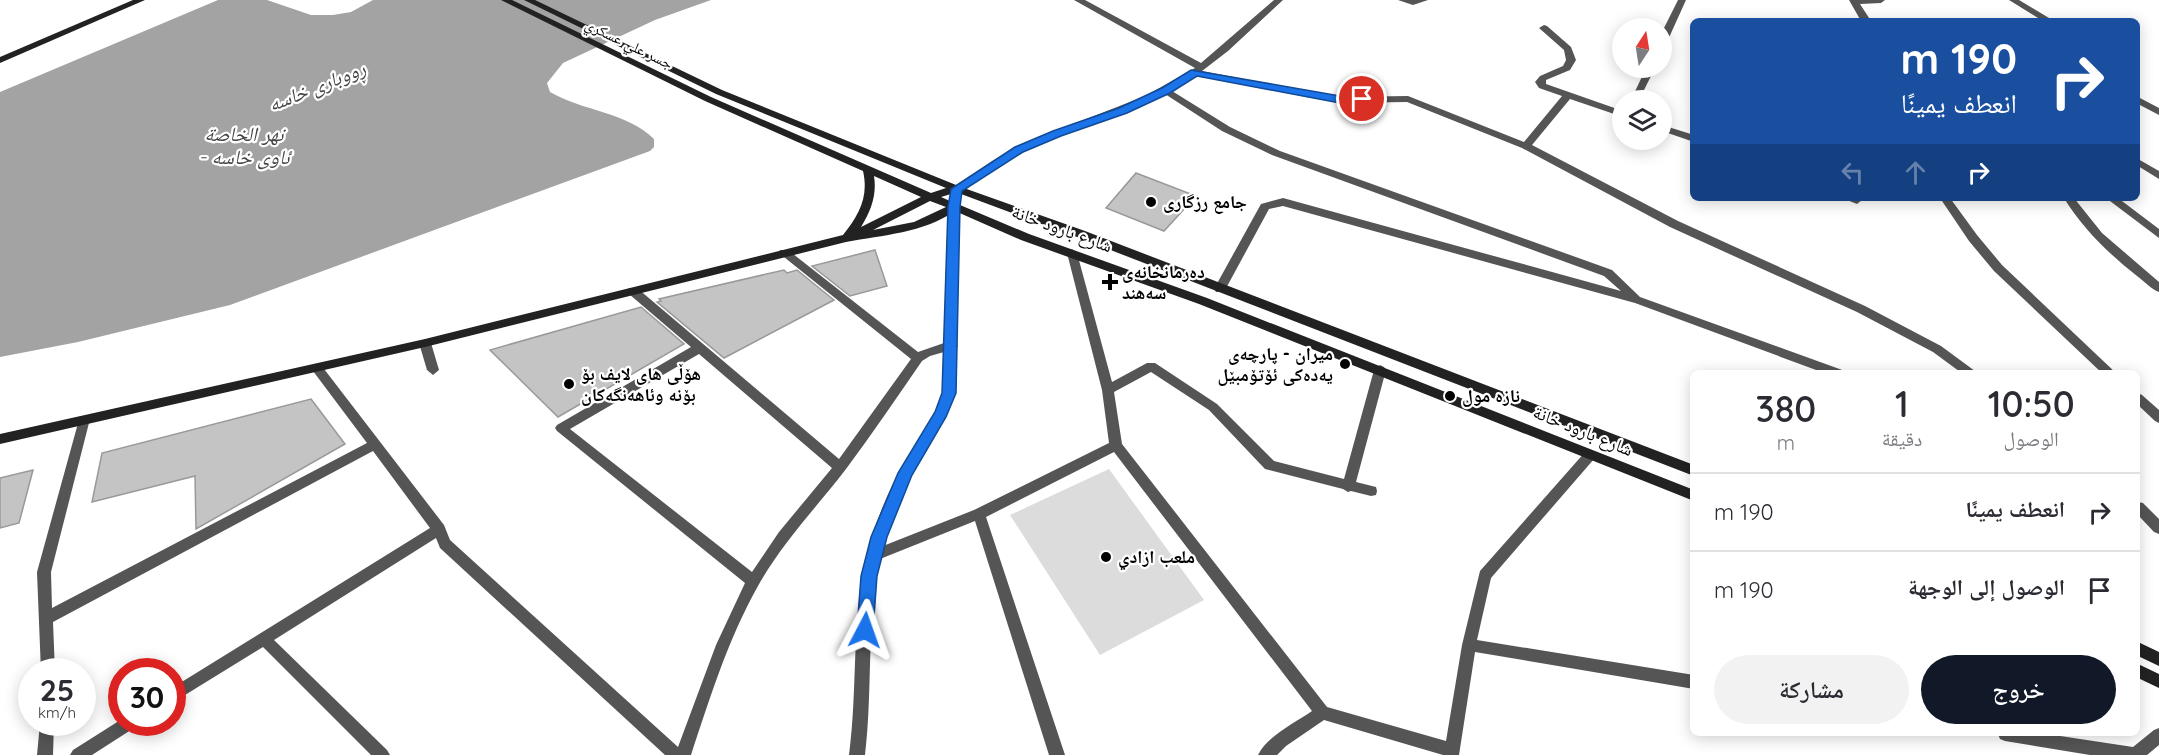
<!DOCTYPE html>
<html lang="ar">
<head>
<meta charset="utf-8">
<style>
	:root { --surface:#fff; --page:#f2f2f3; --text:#2b2b33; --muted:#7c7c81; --line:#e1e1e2; --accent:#111827 }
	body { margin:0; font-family:Quicksand,"Noto Naskh Arabic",sans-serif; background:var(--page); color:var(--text); direction:rtl; height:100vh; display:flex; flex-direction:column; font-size:22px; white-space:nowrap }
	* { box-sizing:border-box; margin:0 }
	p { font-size:20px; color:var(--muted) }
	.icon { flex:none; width:33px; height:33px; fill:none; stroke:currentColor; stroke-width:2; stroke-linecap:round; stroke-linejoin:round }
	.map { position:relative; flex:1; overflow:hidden; direction:ltr }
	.details { position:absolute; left:1690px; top:370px; width:450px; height:366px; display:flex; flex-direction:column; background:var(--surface); border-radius:9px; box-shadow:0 3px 15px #0003; direction:rtl }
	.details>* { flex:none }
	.top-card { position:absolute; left:1690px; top:18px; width:450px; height:183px; border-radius:9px; box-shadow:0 3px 15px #0003; direction:rtl; background:#1a4fa0; color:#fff; overflow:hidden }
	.needle { width:39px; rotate:12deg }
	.buttons { position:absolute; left:1612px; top:18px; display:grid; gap:12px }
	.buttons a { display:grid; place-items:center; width:60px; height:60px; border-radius:50%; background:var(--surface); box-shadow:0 3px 15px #0003; font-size:30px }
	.speed { position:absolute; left:18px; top:658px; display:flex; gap:12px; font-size:30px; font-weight:700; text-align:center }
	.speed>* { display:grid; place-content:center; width:78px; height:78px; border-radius:50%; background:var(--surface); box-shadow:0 3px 15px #0003; line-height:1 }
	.speed small { font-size:15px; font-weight:400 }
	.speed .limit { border:9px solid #d22; background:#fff; color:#111 }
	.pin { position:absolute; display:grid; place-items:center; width:51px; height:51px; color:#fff; margin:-26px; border:3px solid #fff; border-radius:50%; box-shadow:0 2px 6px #0007 }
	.me { position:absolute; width:66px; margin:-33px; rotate:4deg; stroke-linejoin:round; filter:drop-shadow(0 0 4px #0008) }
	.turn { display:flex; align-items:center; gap:21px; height:126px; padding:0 24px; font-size:27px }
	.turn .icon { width:78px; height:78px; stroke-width:2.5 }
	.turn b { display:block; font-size:42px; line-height:51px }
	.lanes { display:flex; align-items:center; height:57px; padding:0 24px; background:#0003; justify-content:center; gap:30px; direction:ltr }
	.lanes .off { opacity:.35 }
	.eta { display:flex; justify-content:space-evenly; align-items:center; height:102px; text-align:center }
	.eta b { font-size:36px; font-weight:600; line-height:42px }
	.primary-button { display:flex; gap:12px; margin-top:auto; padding:12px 24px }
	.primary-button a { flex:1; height:69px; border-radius:36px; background:var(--accent); color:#fff; font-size:24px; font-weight:600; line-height:69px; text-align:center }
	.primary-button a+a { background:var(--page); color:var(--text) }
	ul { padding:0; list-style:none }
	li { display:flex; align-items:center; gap:18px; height:78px; padding:0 24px; border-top:2px solid var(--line) }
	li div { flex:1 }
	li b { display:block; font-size:22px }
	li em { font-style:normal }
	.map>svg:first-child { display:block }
	.green { fill:#dcdcdc }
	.water { fill:#a3a3a3 }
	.building { fill:#c4c4c4; stroke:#999; stroke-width:1.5 }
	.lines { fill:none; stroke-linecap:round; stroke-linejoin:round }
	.lane { fill:#555; fill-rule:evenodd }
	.street { fill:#555; fill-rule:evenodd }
	.secondary { fill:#222; fill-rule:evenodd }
	.route { fill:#1a73e8; stroke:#114b97; stroke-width:1.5 }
	.poi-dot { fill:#000; stroke:#fff; stroke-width:2 }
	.labels { text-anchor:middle; stroke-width:4.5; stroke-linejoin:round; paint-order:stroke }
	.far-street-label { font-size:15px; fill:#000; stroke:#fff }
	.poi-label { font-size:18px; font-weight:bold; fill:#000; stroke:#fff; text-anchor:start }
	.street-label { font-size:18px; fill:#000; stroke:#fff }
	.water-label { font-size:20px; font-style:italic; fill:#444; stroke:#fff }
</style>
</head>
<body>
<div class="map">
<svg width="2159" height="755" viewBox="0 0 2159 755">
	<rect width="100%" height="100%" fill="#fff"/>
	<!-- green -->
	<path class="green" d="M1109,469L1204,600L1100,655L1010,515Z"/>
	<!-- water -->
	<path class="water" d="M218,0H267L311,15H333L351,12L373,0H711L655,20L563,63L547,83L550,92C582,111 627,112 654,139V147L650,151L230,305L78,342L0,357V92Z"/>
	<!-- building -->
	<path class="building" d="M1136,173L1196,196L1164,231L1106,208Z
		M875,250L887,286L850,296L812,266Z
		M784,270L787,273L797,270L834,300L724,358L657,302L661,301L659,299Z
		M641,307L684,344L558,417L490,350Z
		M311,399L345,444L196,529L195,476L92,502L102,453Z
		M33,470L19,523L0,528V478Z"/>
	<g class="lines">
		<!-- lane -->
		<path class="lane" d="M425,339L431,343L439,370L433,375L427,370L419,343Z"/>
		<!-- street -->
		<path class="street" d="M1074,0H1085L1201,63L1274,0H1283L1228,51L1202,71L1340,97L1408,96L1524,142L1562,96L1539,88L1535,82L1540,76L1563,66L1566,60L1564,50L1539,28L1544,25L1547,26L1571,47L1576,60L1570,70L1546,80V84L1623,111V117L1570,99L1532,145L1678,221L1865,306L1941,346L1979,374H1963L1933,352L1857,312L1670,227L1522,148L1407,102L1340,103L1196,76L1172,91L1230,127L1280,151L1612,270L1640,297L1845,371L1847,374H1827L1635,303L1283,206L1269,209L1224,292H1216L1214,289L1261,204L1283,198L1621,291L1604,276L1272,155L1222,131L1165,94C1122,116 1075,127 1031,148C1006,160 984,176 961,191H953L952,189L953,187L994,160L1025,143L1145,96L1195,68Z
			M1398,0H1428L1413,5Z
			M1678,0H1686L1667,42L1662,45V32Z
			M1849,0H1885L1881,3L1860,4L1871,21H1861Z
			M2009,0H2019L2054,21H2043Z
			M1646,68H1655L1639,100H1631Z
			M2138,97L2159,108V115L2138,104Z
			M1662,125L1694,135V142L1662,131Z
			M2138,159L2159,171V179L2138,166Z
			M1846,198H1861L1862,200L1857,204L1847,200Z
			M1940,198H1950L1977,235L2002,265L2117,374H2103L1994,271L1969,241Z
			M2064,198H2074L2102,233L2159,282V292C2151,289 2144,281 2137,276C2108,253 2083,229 2064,198Z
			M2106,198H2118L2159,229V238Z
			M954,203L959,207L956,343L958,346L956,349L955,393L939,427L907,483L883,546L974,510L1109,443L1102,390L1067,253L1072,249L1077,253L1112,382L1147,363H1155L1217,404L1274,461L1344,479L1374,370L1380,365L1384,367L1386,370L1356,482L1376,487L1377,491L1376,495L1371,496L1351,491L1348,492L1343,489L1265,469L1209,410L1151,372L1114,392L1122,444L1327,707L1446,741L1462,645L1480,571L1586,451H1594L1596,455L1594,459L1491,578L1477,640L1694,675V689L1475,652L1459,755H1443L1324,720L1286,746L1277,755H1258C1267,736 1295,723 1312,711L1114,452L986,517L1065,755H1049L975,521L880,559C866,624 873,690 865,755H849C858,689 851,620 867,555C875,523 888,490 905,462C918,440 937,418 943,393C946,381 944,365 944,352L930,356L922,361C897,397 872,434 846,469C816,508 782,543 758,586C728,639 710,698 691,755H665L440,548L436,538L274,640L387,750L390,755H371L263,647L172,703V688L430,528L373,451L53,622L55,672H41L37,572L80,416H88L90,419L51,572L52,608L367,443L313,371L311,368L313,365H321L444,525L450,540L678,747L716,645L745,583L557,431L555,428L557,425L691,347L629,294L627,291L629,288H637L839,459L911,359L779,253L780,250H788L918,352L944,343L949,207ZM699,354L832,468L779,532L752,572L570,429Z
			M2138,393L2142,395L2159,410V423L2155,421L2138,405Z
			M2138,502L2143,503L2159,519V534L2154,532L2138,515Z
			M122,719V723H136L134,728L92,755H70L73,750Z
			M40,723H54L53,755H37Z
			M2159,728V745L2147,755H2090L2005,741L2000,739L1998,734H2047L2133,747L2154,730Z"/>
		<!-- secondary -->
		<path class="secondary" d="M133,0H145L0,63V57Z
			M501,0H512L711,97L931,193L946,188L716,94L524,0H535L722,90L961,187L1085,231L1694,465V476L1077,237L961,194L960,205L1029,234L1207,298L1694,490V501L1199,304L1021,240L955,211C923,233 883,235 846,242L425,347L0,444V434L425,339L843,235C859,215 869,197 863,171L705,101ZM874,176L921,197L861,227C871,211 877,195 874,176ZM951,194L950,201L941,197ZM930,201L946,207L914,222L873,230Z
			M2138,642L2159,652V666L2138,656Z
			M2138,664L2159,674V688L2138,678Z"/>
	</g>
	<!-- route -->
	<path class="route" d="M1191,70L1340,96H1362L1368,99L1362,103H1340L1197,76L1170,93L1127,113L1061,136L1023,152L962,191L960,207L956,393L946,417L912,475L887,537L877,576L873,630L871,636L865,638L859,636L857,630L861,576L871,537L898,473L935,412L942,393L948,207L951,189L1015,147L1053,131L1119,108L1162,88Z"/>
	<!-- markers -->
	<g class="poi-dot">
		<circle cx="1151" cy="202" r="6"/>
		<path d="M1107 273h6v6h6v6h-6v6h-6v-6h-6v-6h6z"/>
		<circle cx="1345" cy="364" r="6"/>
		<circle cx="569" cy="384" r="6"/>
		<circle cx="1450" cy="396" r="6"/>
		<circle cx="1106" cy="557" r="6"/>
	</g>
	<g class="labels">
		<!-- far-street labels -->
		<g class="far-street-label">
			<text transform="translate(629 44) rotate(26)" y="5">جسر علي عسكري</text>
		</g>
		<!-- poi labels -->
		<g class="poi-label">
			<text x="1163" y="208">جامع رزگاری</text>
			<text x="1122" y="278">دەرمانخانەی<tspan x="1122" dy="21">سەهند</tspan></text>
			<text x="1333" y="360" text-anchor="end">میران - پارچەی<tspan x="1333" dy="21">یەدەکی ئۆتۆمبێل</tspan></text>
			<text x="581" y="380">هۆڵی های لایف بۆ<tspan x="581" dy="21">بۆنە وئاهەنگەکان</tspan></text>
			<text x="1462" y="402">نازه مول</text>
			<text x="1118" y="563">ملعب ازادي</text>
		</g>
		<!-- street labels -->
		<g class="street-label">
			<text transform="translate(1062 229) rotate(20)" y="6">شارع بارود خانة</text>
			<text transform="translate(1583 431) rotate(22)" y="6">شارع بارود خانة</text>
		</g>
		<!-- water labels -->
		<g class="water-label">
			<text transform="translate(317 86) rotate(-22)" y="7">ڕووباری خاسە</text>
			<text x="244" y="141">نهر الخاصة<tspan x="244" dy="23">- ئاوی خاسە</tspan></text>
		</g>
	</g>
</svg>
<div class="buttons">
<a><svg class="needle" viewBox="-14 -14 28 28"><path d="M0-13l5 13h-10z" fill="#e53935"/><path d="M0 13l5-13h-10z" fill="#7c7c81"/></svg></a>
<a><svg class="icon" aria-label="layers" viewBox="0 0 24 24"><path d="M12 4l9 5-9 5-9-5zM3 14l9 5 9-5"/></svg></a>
</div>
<div class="speed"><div>25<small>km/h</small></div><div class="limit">30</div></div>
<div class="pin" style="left:1362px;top:99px;background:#d93025"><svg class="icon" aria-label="arrive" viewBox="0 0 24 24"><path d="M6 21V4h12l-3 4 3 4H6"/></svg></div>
<svg class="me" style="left:865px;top:630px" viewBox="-20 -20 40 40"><path d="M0-17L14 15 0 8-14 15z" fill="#1a73e8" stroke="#fff" stroke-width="4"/></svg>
<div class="top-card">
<div class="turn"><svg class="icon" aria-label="right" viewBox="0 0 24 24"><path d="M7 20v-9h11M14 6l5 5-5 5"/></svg><div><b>190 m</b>انعطف يمينًا</div></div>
<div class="lanes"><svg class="icon off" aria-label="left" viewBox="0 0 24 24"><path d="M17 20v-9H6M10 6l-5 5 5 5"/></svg><svg class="icon off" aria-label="ahead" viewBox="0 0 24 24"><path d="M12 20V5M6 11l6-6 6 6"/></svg><svg class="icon" aria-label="right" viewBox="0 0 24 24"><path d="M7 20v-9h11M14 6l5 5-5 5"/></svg></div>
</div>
<section class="details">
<div class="eta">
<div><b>10:50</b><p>الوصول</p></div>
<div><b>1</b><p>دقيقة</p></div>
<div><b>380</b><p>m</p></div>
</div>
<ul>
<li><svg class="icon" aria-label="right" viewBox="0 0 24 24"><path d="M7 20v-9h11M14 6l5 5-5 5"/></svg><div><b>انعطف يمينًا</b></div><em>190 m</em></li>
<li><svg class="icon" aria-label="arrive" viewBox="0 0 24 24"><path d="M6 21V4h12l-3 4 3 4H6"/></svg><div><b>الوصول إلى الوجهة</b></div><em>190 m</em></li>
</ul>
<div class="primary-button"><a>خروج</a><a>مشاركة</a></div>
</section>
</div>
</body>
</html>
